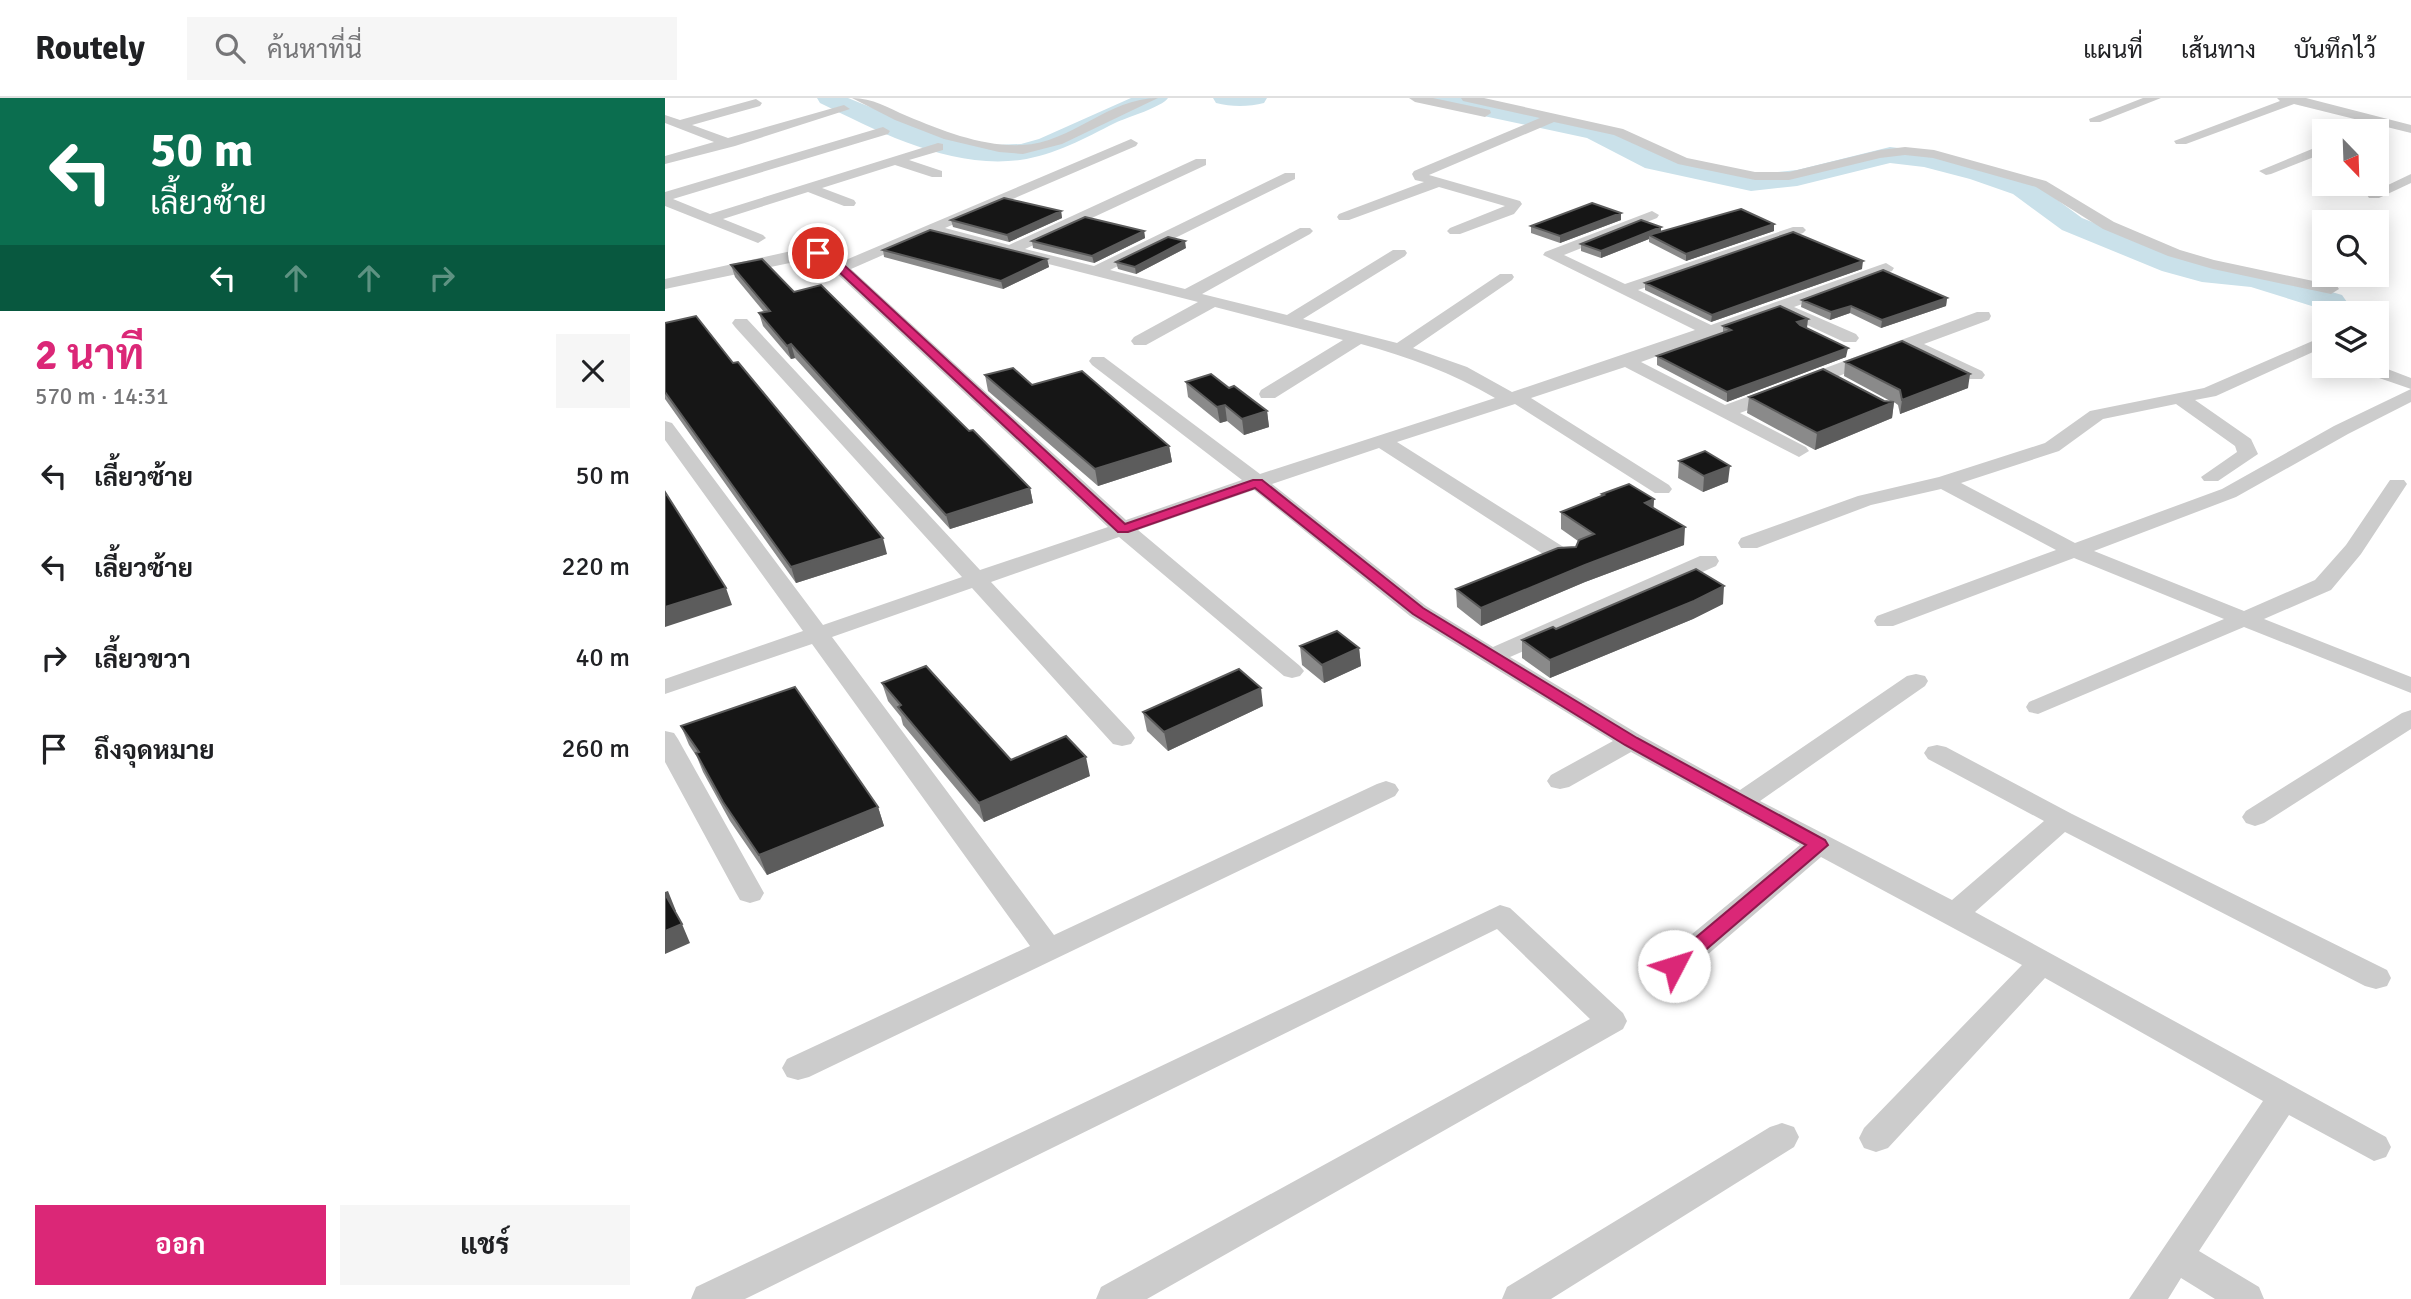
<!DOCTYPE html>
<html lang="th">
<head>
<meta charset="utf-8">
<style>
	:root { --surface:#fff; --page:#f6f6f6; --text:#202124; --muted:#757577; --line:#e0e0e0; --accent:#db2777 }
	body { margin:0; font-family:Signika,Sarabun,sans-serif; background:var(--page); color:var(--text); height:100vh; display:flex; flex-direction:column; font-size:26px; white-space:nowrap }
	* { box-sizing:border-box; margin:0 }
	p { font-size:23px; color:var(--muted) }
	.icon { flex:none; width:38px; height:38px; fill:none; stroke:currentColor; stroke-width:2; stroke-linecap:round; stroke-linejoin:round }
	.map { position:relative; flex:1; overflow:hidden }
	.panel { display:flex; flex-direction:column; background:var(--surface); width:665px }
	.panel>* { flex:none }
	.banner { background:#0b6e4f; color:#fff; overflow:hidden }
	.needle { width:46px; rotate:157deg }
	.fabs { position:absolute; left:1647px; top:21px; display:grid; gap:14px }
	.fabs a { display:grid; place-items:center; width:77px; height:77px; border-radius:0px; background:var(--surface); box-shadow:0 4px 18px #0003; font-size:35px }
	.pin { position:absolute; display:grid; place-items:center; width:60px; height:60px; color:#fff; margin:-30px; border:4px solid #fff; border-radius:50%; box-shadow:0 2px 7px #0007 }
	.me { position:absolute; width:77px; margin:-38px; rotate:50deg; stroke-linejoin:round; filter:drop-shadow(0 0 5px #0008) }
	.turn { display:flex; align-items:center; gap:24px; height:147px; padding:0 35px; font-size:32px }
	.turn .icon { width:91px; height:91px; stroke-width:2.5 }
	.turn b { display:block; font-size:49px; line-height:60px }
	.lanes { display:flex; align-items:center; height:66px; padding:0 35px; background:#0003; justify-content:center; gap:35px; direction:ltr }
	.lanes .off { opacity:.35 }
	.round { display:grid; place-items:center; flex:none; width:74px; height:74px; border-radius:0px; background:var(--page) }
	.overview { display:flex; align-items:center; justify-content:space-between; height:119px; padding:0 35px }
	h1 { font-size:42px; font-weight:700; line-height:52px; color:var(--accent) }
	.cta { display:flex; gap:14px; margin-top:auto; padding:14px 35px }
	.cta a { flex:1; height:80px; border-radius:0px; background:var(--accent); color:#fff; font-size:28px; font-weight:700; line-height:80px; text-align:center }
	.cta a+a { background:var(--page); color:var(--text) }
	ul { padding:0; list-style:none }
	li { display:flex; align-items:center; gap:21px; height:91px; padding:0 35px }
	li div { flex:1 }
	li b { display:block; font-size:26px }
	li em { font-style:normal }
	header { display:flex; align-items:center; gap:42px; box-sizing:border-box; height:98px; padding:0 35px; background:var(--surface); border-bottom:2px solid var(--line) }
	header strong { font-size:33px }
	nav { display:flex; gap:38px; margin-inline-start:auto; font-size:24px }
	.search { width:490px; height:63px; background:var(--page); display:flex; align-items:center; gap:18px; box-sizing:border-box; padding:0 24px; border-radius:0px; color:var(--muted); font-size:26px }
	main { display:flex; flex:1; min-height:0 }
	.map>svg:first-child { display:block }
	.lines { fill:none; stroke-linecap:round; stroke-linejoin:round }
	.river { fill:#cae1ea; fill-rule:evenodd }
	.street { fill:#ccc; fill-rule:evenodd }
	.wall { fill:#8a8a8a }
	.shaded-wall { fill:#5c5c5c }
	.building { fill:#161616; stroke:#5c5c5c; stroke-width:2 }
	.route { fill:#db2777; stroke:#8e194d; stroke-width:2 }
</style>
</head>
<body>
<header>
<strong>Routely</strong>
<div class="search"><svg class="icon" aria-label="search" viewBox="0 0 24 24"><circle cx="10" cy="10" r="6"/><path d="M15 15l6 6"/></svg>ค้นหาที่นี่</div>
<nav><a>แผนที่</a><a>เส้นทาง</a><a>บันทึกไว้</a></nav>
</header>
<main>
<section class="panel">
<div class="banner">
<div class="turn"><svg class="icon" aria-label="left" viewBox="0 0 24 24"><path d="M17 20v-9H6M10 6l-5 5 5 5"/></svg><div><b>50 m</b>เลี้ยวซ้าย</div></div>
<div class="lanes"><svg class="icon" aria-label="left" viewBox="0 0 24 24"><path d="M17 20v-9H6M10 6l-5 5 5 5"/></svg><svg class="icon off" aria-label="ahead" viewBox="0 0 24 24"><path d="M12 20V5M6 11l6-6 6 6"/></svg><svg class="icon off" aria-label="ahead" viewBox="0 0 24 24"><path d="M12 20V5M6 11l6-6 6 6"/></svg><svg class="icon off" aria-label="right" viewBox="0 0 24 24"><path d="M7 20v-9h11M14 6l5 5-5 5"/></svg></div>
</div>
<div class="overview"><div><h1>2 นาที</h1><p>570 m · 14:31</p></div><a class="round"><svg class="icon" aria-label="close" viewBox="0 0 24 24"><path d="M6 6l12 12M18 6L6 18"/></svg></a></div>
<ul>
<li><svg class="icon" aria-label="left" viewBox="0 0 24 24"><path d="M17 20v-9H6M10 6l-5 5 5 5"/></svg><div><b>เลี้ยวซ้าย</b></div><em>50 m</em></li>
<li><svg class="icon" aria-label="left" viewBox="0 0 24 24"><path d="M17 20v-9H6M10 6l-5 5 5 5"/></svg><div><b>เลี้ยวซ้าย</b></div><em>220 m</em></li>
<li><svg class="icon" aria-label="right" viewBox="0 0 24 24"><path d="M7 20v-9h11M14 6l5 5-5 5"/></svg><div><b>เลี้ยวขวา</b></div><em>40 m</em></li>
<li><svg class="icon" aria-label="arrive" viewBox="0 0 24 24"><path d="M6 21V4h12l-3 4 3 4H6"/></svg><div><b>ถึงจุดหมาย</b></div><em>260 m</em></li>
</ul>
<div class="cta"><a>ออก</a><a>แชร์</a></div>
</section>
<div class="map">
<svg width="1746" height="1201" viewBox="0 0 1746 1201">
	<rect width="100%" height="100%" fill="#fff"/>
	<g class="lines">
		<!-- river -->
		<path class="river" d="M152,0H183L279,39L328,47L356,46L374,41L466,0H503C497,9 463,19 450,25C420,40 390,57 355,62C286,71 216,35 155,5Z
			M548,0H602L599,5C584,9 566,9 551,5Z
			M755,0H802L929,26L962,39L997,58L1086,77L1132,72L1225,49L1259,53L1325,69L1368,84L1417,120L1519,161L1538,166L1589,171L1677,197L1682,204L1677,211L1666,214L1586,189L1537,184L1497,173L1397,132L1348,96L1305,81L1259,69L1225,65L1132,88L1086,93L980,70L922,40L767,7L758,5Z"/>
		<!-- street -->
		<path class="street" d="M187,0C208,0 223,10 242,18C278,33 318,49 357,47C407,45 443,0 493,0L397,46L358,56L334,54L279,41L230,22Z
			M744,0H768L825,12L826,15L820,19L750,4Z
			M796,0H819L958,31L1022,60L1090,74H1124L1215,52L1240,49L1269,52L1381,83L1449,124L1515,152L1549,162L1672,188L1674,191L1666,196L1548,171L1503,158L1438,131L1371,89L1268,60L1240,57L1215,60L1124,82H1090L1013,66L949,37L889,24L764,77L855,103L857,106L849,116L795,136H785L782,133L785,130L840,108L774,89L684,122H674L672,119L674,116L759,84L750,82L747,76L749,73L875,20L798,3Z
			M1478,0H1496L1435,24H1425L1424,21Z
			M1612,0H1641L1746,27V35L1629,6L1521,46H1511L1509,43L1615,3Z
			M91,1L97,5L95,8L27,27L63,40L179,7L185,11L70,48L0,66V58L49,44L0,25V17L15,22Z
			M218,29L225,33L223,36L8,101L45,116L273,45L278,46V52L244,62L277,73V79H267L230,67L157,90L189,102L191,105L189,108H179L143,94L58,121L98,137L101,140L93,145L0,108V94Z
			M466,41L473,45L471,48L280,130L344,147L531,61H541V67L360,151L429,168L620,75H630V81L445,172L520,191L635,130H645L648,133L645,136L537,196L622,217L728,152H740L742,155L740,158L638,221L732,245L835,176H847L849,179L847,182L748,250L802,269L847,294L1030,232L878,157L880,154L987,113L994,117L992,120L899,157L960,186L1128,129H1138L1141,132L1138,135L973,192L1046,227L1215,167L1221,165L1229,170L1227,173L1129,209L1191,236L1194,240L1191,244H1179L1114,214L976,264L1060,307L1312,214H1324L1326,218L1324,222L1259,246L1317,273L1320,277L1317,281H1305L1243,252L1075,315L1141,349L1144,353L1134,359L960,269L866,300L1004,387L1007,391L1004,395H990L850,306L732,344L908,455L911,460L908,465H892L714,350L607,386L761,508L828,549L1035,458H1051L1054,463L1051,468L845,559L975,637L1075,692L1242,578L1251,576L1260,578L1263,583L1260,588L1095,703L1287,802L1379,723L1263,661L1259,655L1263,649L1272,647L1281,649L1407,716L1722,872L1726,880L1722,888L1711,891L1700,888L1400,734L1310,814L1721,1039L1726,1049L1721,1059L1709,1063L1624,1017L1534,1153L1594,1189L1599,1201H1550L1516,1180L1503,1201H1464L1598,1003L1380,880L1223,1050L1211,1054L1199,1050L1194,1040L1199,1030L1357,867L1156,759L1020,876L1009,879L998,876L994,868L998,860L1135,747L966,654L904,689L895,691L886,689L882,683L886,677L948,643L745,518L589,392L473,432L635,568L639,573L635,578L627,580L619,578L454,439L326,484L466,634L470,640L466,646L457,648L448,646L307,490L167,539L389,837L712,686L721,683L730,686L734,692L730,698L144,979L133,982L122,979L117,970L122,961L365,848L147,546L0,596V581L138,533L0,342V323L7,325L158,527L297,479L70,229L67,225L70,221H82L315,472L443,429L169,173L149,160L0,191V181L140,150L159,152L176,164ZM266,136L533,204L469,239L466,243L469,247H481L550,209L678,242L596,292L594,296L596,300H610L696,246C744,259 787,275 830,300L595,376L439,259H427L424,263L427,267L577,382L461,422L186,171Z
			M1659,46V55L1606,76L1601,77L1594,73Z
			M1746,76V85L1714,100H1704L1702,97Z
			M1659,238V249L1551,298L1530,302L1586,341L1593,356L1553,383H1539L1536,379L1572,354L1570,348L1511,306L1438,321L1394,353L1296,385L1410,445L1557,391L1669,328L1746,291L1691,272L1688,268L1712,267L1746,280V304L1683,336L1571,399L1429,453L1579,513L1650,482L1681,447L1725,382H1739L1742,386L1696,456L1666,492L1599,521L1746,579V595L1579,529L1373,616L1364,614L1361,609L1364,604L1559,521L1409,460L1228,528H1212L1209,523L1212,518L1391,452L1276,391L1206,407L1092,450H1076L1073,445L1076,440L1193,398L1274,379L1380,345L1425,313L1539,290Z
			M1746,612V631L1599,725L1590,728L1581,725L1577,719L1581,713L1737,615Z
			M0,633L9,635L13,641L99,795L95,802L85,805L75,802L71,795L0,664Z
			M835,807L845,810L958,915L962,923L958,931L482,1201H431L436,1189L925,921L832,831L80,1201H26L31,1189Z
			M1117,1025L1129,1029L1134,1039L1129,1049L886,1201H837L842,1189L1105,1029Z"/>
	</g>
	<!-- wall -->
	<path class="wall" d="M396,113L397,120L344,144L288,129L286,122Z
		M956,115V122L895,145L866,135V128Z
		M996,129V134L1109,133L1021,163L984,144V141L936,160L916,153V146Z
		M479,133L480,140L429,165L368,150L367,143Z
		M521,150L471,176L453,171L451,164Z
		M218,152L382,161L384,169L338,191L219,159Z
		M66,167L129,194L304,333L365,390L368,405L285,431L130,260L126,261L98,228L94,215L99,214L70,179Z
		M1197,171L1046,224L980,192V185Z
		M1282,200L1281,208L1216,230L1185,215L1165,222L1136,209L1137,202Z
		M0,225L68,265L222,456L131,485L0,301Z
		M1058,228L1141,230L1181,259L1062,304L992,267V258L1058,235Z
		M1180,264L1303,290L1235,316L1233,307L1229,304L1227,320L1150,352L1082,315L1084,299L1227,304L1179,278Z
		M320,277L367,287L504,348L507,364L433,388L323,293Z
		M521,284L564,290L602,313L604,329L579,337L562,323L555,325L523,299Z
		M1014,363L1063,384L1038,394L1013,380Z
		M937,396L989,401L988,410L1019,447L920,484L816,528L792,509L791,491L911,449L913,443L896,431V414L937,398Z
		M1058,506L1028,521L885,580L857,560V542L891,531Z
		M635,548L694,550L696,568L659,585L637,567Z
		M217,585L346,662L425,678L319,724L238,627L236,619L223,603Z
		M598,608L503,653L482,633L478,614Z
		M16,628L213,709L219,728L102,777L65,723L38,674L32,659L24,647Z"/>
	<!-- shaded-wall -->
	<path class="shaded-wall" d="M396,113L397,120L344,144L342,137Z
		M956,115V122L895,145V138Z
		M1109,126V133L1021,163V156Z
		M996,129V136L984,137V141L936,160V153Z
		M479,133L480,140L429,165L427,158Z
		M520,143L521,150L471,176L470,169Z
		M382,161L384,169L338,191L336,183Z
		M1198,163L1197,171L1046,224L1047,217Z
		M1282,200L1281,208L1216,230L1217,222Z
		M1186,208L1185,215L1165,222L1166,214Z
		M1143,221L1142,230L1131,233L1132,224Z
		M126,246L130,260L126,261L122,248Z
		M1183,250L1181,259L1062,304V294Z
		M1305,276L1303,290L1235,316L1237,302Z
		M1229,304L1227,320L1150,352L1152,335Z
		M560,307L562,323L555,325L552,309Z
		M602,313L604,329L579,337L577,321Z
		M504,348L507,364L433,388L430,371Z
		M1065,368L1063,384L1038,394L1039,378Z
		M365,390L368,405L285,431L281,417Z
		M989,401L988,418L980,405Z
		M1020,429L1019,447L920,484L816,528V510L920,467Z
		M218,440L222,456L131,485L126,469Z
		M1059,488L1058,506L1028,521L885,580V562Z
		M61,490L67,507L0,529V509Z
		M694,550L696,568L659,585L657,567Z
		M596,590L598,608L503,653L499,634Z
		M421,659L425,678L319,724L314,705Z
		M213,709L219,728L102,777L94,757Z
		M3,793L11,813L8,814L0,796V794Z
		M17,826L25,845L0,856V833Z"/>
	<!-- building -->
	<path class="building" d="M339,100L396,113L342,137L286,122Z
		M927,105L956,115L895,138L866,128Z
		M1076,111L1109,126L1021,156L984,137Z
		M420,119L479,133L427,158L367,143Z
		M976,122L996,129L936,153L916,146Z
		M265,132L382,161L336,183L218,152Z
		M1128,134L1198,163L1047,217L980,185Z
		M503,139L520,143L470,169L451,164Z
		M97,161L129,194L156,187L304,333L308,332L365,390L281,417L126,246L122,248L94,215L105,213L66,167Z
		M1218,172L1282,200L1217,222L1186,208L1166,214L1137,202Z
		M1115,208L1143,221L1132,224L1135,227L1183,250L1062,294L992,258L1066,232L1058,228Z
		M31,218L68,265L73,264L218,440L126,469L0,294V225Z
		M1237,243L1305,276L1237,302L1235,292L1180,264Z
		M348,270L367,287L417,273L504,348L430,371L320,277Z
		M1158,271L1219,303L1229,304L1152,335L1084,299Z
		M546,276L564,290L569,288L602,313L577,321L560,307L552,309L521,284Z
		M1040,353L1065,368L1039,378L1014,363Z
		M964,386L989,401L980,405L1020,429L920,467L816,510L791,491L893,450L911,449L914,442L929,436L896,414L939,397L937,396Z
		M0,394L61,490L0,509Z
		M1031,471L1059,488L1029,503L885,562L857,542L888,529L891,531Z
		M672,533L694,550L657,567L635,548Z
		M261,568L346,662L401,638L421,659L314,705L233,609L236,607L217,585Z
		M574,571L596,590L499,634L478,614Z
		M130,589L213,709L94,757L58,704L31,655L34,654L16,628Z
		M0,796L17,826L0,833Z"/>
	<!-- route -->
	<path class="route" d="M153,152L179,167L460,426L588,382H597L758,510L972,640L1160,742L1163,747L1016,873H1003L1000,868L1003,863L1141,747L960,647L748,516L590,390L463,434H453L172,172L150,157L148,155Z"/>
</svg>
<div class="fabs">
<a><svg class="needle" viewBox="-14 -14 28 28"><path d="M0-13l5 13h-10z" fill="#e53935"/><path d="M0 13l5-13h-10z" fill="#757577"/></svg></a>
<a><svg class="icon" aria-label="search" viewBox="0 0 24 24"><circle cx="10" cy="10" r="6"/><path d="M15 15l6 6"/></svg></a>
<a><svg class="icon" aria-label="layers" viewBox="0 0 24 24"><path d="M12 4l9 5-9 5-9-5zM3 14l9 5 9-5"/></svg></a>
</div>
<div class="pin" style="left:153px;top:155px;background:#d93025"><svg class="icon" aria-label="arrive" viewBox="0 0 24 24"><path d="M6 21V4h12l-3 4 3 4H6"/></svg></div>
<svg class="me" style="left:1009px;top:868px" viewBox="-20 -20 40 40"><circle r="19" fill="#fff"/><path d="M0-13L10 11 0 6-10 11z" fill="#db2777"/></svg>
</div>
</main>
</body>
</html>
